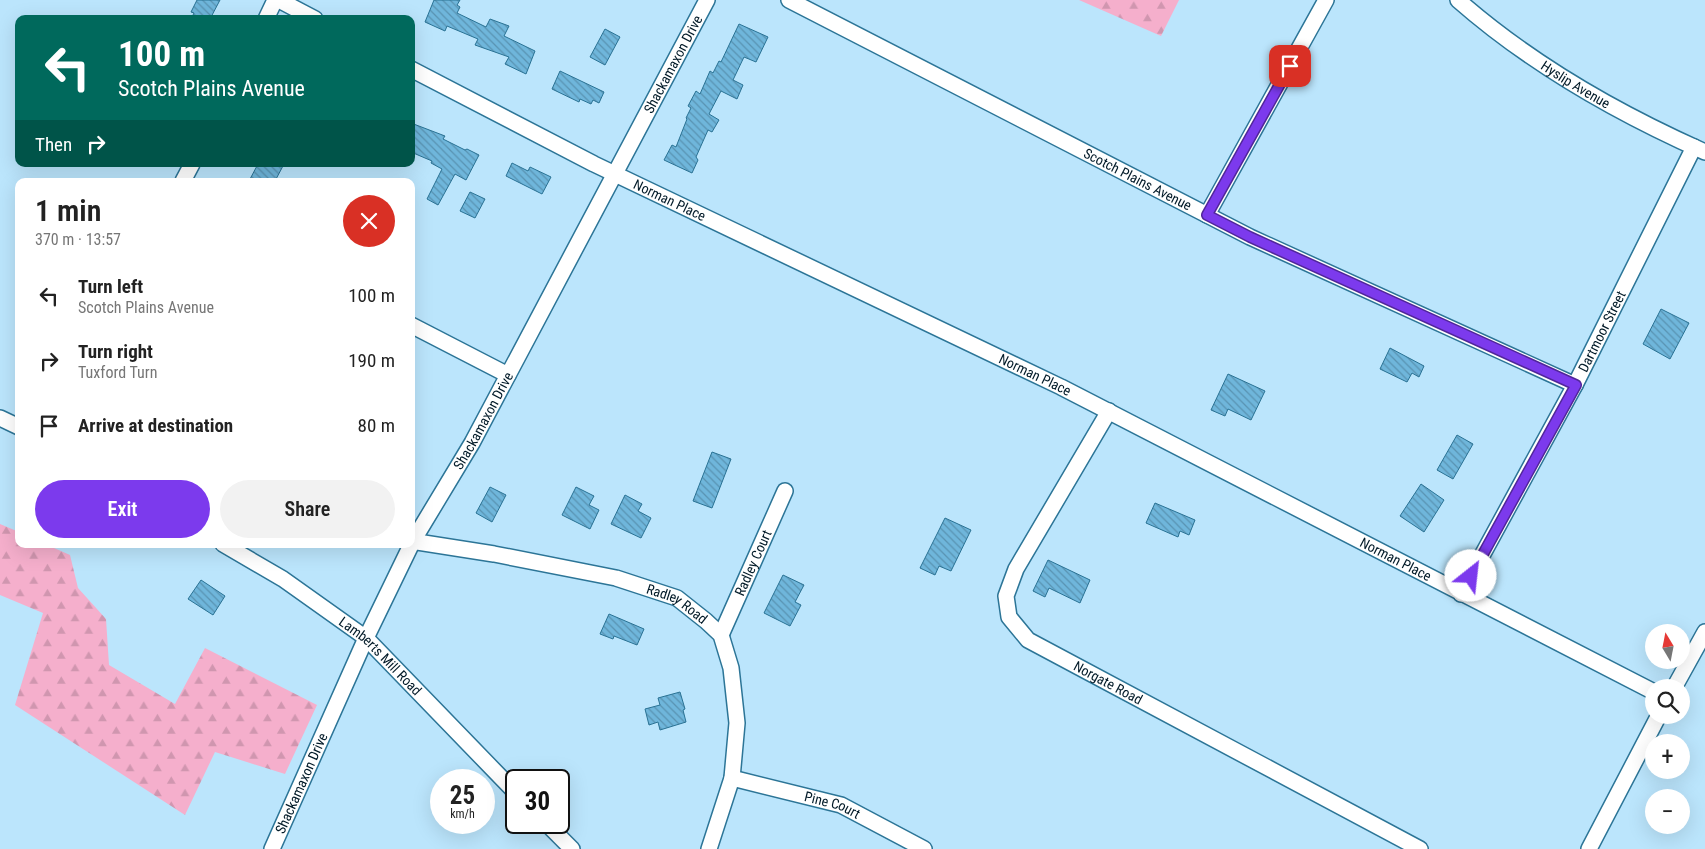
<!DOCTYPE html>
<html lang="en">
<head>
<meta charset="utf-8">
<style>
	:root { --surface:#fff; --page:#f2f2f2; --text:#222; --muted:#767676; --accent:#7c3aed }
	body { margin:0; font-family:"Roboto Condensed",sans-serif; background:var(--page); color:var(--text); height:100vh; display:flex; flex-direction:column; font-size:19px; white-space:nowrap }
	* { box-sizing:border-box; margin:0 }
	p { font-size:16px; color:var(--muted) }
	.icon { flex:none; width:28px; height:28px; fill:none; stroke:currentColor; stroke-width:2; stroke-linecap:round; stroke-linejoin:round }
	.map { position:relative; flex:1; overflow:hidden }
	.panel { position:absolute; left:15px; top:178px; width:400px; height:370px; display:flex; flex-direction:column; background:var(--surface); border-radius:10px; box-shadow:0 5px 20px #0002 }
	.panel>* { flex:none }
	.guide { position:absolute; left:15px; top:15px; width:400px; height:152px; border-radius:10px; box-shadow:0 5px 20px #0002; background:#00695c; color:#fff; overflow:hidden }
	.needle { width:32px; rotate:350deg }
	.controls { position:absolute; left:1645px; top:624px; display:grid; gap:10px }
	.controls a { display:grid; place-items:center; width:45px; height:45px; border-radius:50%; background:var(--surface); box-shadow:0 5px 20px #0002; font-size:25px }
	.speed { position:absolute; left:430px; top:769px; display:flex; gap:10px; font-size:25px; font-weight:700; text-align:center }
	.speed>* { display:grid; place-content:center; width:65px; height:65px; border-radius:50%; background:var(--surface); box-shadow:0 5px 20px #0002; line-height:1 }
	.speed small { font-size:12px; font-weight:400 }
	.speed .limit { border:2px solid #111; border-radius:8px; background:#fff; color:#111 }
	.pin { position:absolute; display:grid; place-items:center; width:42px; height:42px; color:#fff; margin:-21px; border-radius:10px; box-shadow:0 2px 8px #0006 }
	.me { position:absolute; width:55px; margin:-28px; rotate:29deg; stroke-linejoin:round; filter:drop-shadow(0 0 4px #0008) }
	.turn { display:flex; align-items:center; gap:18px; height:105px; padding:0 20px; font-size:22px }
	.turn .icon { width:65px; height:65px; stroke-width:2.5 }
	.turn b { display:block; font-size:35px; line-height:42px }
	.then { display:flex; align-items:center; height:48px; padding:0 20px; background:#0003; gap:10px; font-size:19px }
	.round { display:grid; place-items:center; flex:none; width:52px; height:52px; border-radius:26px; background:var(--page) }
	.summary { display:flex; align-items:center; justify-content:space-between; height:85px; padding:0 20px }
	h1 { font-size:30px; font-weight:600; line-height:38px }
	.cta { display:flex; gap:10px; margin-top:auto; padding:10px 20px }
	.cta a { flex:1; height:58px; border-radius:30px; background:var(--accent); color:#fff; font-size:20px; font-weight:600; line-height:58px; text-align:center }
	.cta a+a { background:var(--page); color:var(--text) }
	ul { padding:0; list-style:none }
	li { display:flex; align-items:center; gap:15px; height:65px; padding:0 20px }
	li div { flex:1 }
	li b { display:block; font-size:19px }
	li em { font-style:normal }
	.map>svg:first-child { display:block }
	.forest { fill:url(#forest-firs) }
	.building { fill:url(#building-back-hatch); stroke:#297294 }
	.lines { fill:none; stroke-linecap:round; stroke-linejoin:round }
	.street-casing { stroke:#2c7597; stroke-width:18 }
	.street { stroke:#fff; stroke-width:15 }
	.route-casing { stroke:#51269a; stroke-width:12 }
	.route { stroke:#7c3aed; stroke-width:9 }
	.labels { text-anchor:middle; stroke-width:5; stroke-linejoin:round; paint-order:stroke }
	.street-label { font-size:14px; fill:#001927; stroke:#fff }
</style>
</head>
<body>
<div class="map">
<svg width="1705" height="849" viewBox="0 0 1705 849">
	<defs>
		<pattern id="forest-firs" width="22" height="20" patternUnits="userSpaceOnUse" patternTransform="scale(1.25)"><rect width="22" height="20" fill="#f5afcc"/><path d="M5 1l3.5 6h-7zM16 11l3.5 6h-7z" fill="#d096af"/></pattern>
		<pattern id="building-back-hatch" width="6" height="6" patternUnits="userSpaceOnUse" patternTransform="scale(1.25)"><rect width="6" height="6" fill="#6fb6db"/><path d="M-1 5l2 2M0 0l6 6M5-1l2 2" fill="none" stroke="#5993b2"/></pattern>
	</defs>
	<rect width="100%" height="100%" fill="#bbe5fc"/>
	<!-- forest -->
	<path class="forest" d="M1079,0H1179L1161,36Z
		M0,524L19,532V544H45L70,555L78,588L106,619L109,665L175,704L205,648L317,705L285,774L215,752L185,815L15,705L43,613L0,595Z"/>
	<!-- building -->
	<path class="building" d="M197,0H220L210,19H191L194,13L191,12Z
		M434,0H460L457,5L460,7L457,13L486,27L490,19L509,26L504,36L535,51L526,74L505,64L509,57L475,45L478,39L447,26L445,31L425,22Z
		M739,24L768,37L756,62L744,57L733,80L743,85L737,99L721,91L709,114L719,120L712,132L708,130L696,157L698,160L692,173L664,160L672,145L676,147L687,119L686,118L691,108L688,106L696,91L700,94L710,71L713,73L719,61L721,62Z
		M605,29L620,37L605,65L590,57Z
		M560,71L604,92L599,103L593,100L591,104L580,99L579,102L552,89Z
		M411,123L445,136L443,139L465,150L467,149L479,155L466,180L455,174L438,205L427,199L442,169L431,163L432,161L411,152Z
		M512,163L528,171L530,167L551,177L542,194L506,176Z
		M258,164H284L275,181H249Z
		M470,192L485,199L475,218L460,211Z
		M1661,309L1689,323L1670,359L1643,344Z
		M1390,348L1424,366L1419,377L1412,373L1407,382L1380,369Z
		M1228,374L1265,391L1251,420L1228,409L1225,416L1211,410Z
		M1457,435L1473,444L1453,479L1437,470Z
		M712,452L731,459L712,508L693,501Z
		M1421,484L1444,500L1424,532L1400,516Z
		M490,487L506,495L492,522L476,513Z
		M576,487L594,496L589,505L599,510L590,529L562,515Z
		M625,495L642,504L638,511L651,518L641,538L611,524Z
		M1155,503L1195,520L1189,535L1180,531L1178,537L1146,523Z
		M945,518L971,530L951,571L939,566L935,575L920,568Z
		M1048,560L1090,580L1080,603L1049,588L1045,597L1033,591Z
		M783,575L804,585L795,602L801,605L790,626L764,613Z
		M201,580L225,596L213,615L188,599Z
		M609,614L644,629L637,645L614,636L613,639L600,634Z
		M680,692L685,709L683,710L686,722L660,730L658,722L649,725L645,709L660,705L658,698Z"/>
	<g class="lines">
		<!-- street casing -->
		<g class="street-casing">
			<g id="street">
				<path d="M279,0L315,19"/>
				<path id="s1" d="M789,0L1250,237L1575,385"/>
				<path id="s2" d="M1458,0C1531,64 1617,113 1705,152"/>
				<path d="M266,19L275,0"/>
				<path id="s3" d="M411,69L594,164L1061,387L1654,692"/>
				<path d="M183,181L192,164"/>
				<path d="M1207,215L1326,0"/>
				<path d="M411,325L508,375"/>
				<path id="s4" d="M1109,411L1016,569L1006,596L1009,617L1028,640L1420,849"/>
				<path d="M0,418L19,427"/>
				<path id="s5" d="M411,541L494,554L616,578L677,598L706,621L721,635L731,668L737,723L732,778L709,849"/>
				<path id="s6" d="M223,544L283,579L366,638L516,793"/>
				<path id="s7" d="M1461,594L1575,385L1694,147"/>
				<path id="s8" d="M721,635L785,491"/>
				<path d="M1674,688L1705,632"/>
				<path id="s9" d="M732,778L841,805L924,849"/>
				<path d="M545,822L572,849"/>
				<path id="s10" d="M272,849L366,638L413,541L472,443L707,0"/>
				<path d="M1589,849L1659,715"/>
			</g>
		</g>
		<!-- street -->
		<use href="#street" class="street"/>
	</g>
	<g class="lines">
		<!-- route casing -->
		<g class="route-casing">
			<path id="route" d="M1290,66L1207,215L1250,237L1576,385L1471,576"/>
		</g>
		<!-- route -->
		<use href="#route" class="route"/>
	</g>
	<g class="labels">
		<!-- street labels -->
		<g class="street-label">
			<text dy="5" stroke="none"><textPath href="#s10" startOffset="882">Shackamaxon Drive</textPath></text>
			<text dy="5" stroke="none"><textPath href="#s2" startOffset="145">Hyslip Avenue</textPath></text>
			<text dy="5" stroke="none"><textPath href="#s1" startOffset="392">Scotch Plains Avenue</textPath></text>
			<text dy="5" stroke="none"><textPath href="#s3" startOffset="290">Norman Place</textPath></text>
			<text dy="5" stroke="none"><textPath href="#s7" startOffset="298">Dartmoor Street</textPath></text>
			<text dy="5" stroke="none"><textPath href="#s3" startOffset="695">Norman Place</textPath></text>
			<text dy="5" stroke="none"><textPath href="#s10" startOffset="478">Shackamaxon Drive</textPath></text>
			<text dy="5" stroke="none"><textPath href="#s3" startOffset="1100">Norman Place</textPath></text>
			<text dy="5" stroke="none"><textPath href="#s8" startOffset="79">Radley Court</textPath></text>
			<text dy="5" stroke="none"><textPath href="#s5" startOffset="275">Radley Road</textPath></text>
			<text dy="5" stroke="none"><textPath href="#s6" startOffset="194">Lamberts Mill Road</textPath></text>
			<text dy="5" stroke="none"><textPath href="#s4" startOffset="354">Norgate Road</textPath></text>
			<text dy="5" stroke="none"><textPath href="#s10" startOffset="72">Shackamaxon Drive</textPath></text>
			<text dy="5" stroke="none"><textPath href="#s9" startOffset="104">Pine Court</textPath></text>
		</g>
	</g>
</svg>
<div class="controls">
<a><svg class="needle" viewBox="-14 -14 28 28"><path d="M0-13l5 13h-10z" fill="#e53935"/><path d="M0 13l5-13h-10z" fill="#767676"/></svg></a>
<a><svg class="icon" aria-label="search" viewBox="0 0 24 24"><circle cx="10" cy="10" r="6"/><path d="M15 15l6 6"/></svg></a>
<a>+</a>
<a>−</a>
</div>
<div class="speed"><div>25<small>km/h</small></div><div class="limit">30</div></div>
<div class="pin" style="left:1290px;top:66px;background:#d93025"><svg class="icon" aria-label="arrive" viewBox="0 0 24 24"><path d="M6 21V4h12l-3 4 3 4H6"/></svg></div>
<svg class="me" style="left:1471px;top:576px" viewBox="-20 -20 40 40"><circle r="19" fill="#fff"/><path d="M0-13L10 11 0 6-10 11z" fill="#7c3aed"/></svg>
<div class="guide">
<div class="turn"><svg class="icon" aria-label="left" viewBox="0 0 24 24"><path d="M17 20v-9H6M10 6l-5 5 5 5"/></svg><div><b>100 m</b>Scotch Plains Avenue</div></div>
<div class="then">Then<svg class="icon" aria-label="right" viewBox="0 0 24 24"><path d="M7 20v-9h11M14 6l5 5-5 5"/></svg></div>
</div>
<section class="panel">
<div class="summary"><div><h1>1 min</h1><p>370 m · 13:57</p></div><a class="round" style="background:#d93025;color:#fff"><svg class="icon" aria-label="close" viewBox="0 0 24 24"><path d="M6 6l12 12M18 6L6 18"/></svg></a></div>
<ul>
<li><svg class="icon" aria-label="left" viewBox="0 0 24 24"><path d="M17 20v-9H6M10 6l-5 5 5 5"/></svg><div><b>Turn left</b><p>Scotch Plains Avenue</p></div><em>100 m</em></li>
<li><svg class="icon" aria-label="right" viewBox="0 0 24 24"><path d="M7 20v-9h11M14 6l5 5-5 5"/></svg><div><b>Turn right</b><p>Tuxford Turn</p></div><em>190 m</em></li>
<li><svg class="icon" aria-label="arrive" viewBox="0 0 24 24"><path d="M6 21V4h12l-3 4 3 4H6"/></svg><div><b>Arrive at destination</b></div><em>80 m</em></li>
</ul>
<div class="cta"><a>Exit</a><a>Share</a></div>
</section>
</div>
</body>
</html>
